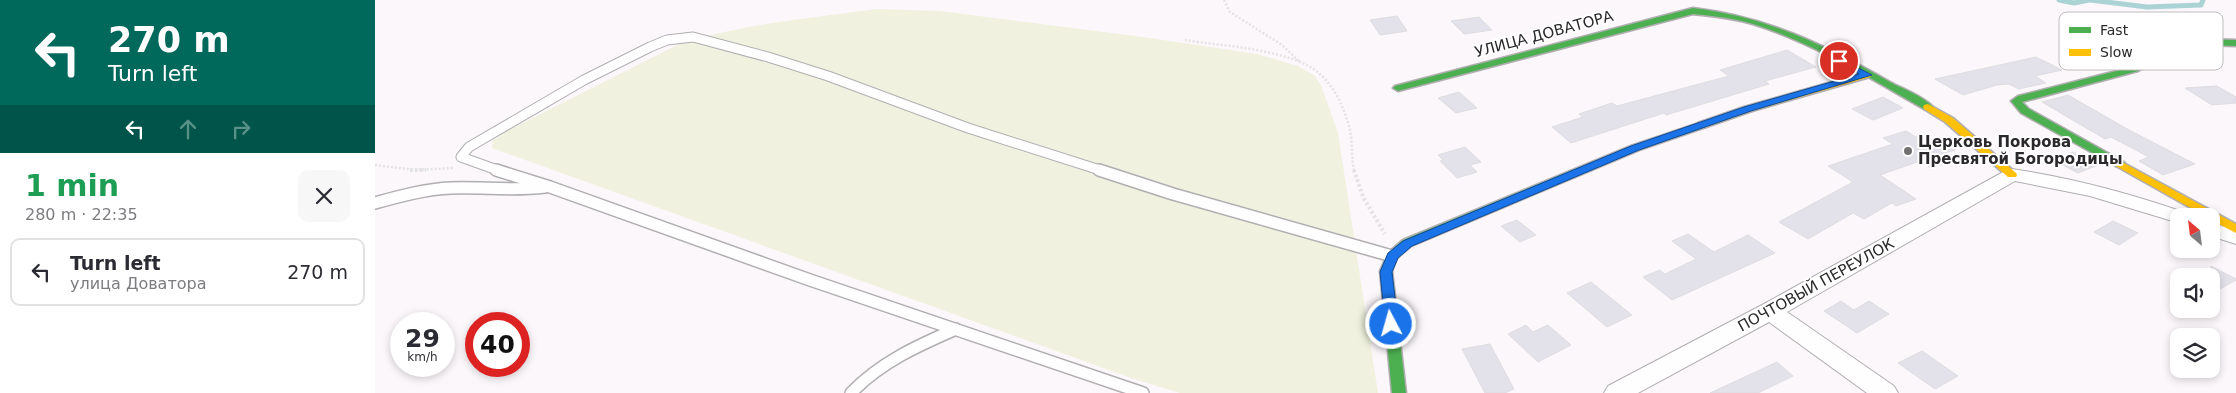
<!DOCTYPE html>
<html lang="en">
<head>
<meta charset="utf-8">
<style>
	:root { --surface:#fff; --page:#f7f7f7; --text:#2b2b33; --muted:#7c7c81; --line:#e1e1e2 }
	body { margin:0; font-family:"DejaVu Sans",sans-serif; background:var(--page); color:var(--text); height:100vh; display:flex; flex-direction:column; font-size:19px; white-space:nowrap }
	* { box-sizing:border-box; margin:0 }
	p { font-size:16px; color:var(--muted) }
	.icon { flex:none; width:28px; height:28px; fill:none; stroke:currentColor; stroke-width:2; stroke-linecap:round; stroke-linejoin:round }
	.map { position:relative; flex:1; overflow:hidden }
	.sheet { display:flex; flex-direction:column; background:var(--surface); width:375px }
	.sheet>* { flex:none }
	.hud { background:#00695c; color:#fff; overflow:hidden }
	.needle { width:32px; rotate:332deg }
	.controls { position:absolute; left:1795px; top:208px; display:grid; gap:10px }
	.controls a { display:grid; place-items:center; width:50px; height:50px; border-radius:10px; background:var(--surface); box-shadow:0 2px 8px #0003; font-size:25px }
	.speed { position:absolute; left:15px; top:312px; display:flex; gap:10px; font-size:25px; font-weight:700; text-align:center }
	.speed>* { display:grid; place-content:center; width:65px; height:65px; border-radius:50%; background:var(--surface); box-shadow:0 2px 8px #0003; line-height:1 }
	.speed small { font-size:12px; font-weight:400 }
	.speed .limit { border:8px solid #d22; background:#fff; color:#111 }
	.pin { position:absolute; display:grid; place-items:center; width:42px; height:42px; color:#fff; margin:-21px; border:2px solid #fff; border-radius:50%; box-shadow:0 1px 5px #0007 }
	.me { position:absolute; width:55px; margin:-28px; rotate:354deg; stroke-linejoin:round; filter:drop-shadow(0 0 4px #0008) }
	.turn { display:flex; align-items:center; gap:18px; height:105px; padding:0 25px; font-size:22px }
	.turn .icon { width:65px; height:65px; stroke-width:2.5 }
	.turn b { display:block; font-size:35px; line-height:42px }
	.lanes { display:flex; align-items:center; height:48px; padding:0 25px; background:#0003; justify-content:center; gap:25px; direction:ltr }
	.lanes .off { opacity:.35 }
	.round { display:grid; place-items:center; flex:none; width:52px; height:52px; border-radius:10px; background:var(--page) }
	.head { display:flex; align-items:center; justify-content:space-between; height:85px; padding:0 25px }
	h1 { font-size:30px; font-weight:700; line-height:38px; color:#1e9e55 }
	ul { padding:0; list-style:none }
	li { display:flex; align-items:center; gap:15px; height:68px; margin:0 10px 8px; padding:0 15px; border:2px solid var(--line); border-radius:10px }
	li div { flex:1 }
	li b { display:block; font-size:19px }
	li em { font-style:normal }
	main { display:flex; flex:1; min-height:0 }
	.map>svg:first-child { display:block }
	.green { fill:#f0f2df }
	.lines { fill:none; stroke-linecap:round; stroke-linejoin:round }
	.stream { stroke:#abd3d5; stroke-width:5 }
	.building { fill:#e3e1ea; stroke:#dedde0 }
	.lane-far1-casing { stroke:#b1aeb1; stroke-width:11 }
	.lane-casing { stroke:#b1aeb1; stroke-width:14 }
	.street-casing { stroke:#b1aeb1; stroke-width:2 }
	.fast-casing { stroke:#b1aeb1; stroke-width:3 }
	.slow-casing { stroke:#b1aeb1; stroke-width:3 }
	.path-far1 { stroke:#e4e3e4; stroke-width:2.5; stroke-dasharray:2 2; stroke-linecap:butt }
	.path { stroke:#e4e3e4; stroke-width:4; stroke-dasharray:2.5 2.5; stroke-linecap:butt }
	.lane-far1 { stroke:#fefefe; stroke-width:9 }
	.lane { stroke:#fefefe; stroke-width:11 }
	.street { fill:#fefefe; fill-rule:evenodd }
	.fast { fill:#4caf50; fill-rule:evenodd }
	.slow { fill:#ffc107; fill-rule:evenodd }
	.route { fill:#1a73e8; stroke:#114b97 }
	.poi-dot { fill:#737073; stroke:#fff; stroke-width:2 }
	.labels { text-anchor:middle; stroke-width:4; stroke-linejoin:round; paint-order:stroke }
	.street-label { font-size:15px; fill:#2a282a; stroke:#fff }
	.poi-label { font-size:15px; font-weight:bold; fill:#2a282a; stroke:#fff; text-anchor:start }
	.key { fill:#fff; stroke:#bfbebf; stroke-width:1 }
	.key-label { font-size:14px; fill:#2a282a }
</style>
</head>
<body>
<main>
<section class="sheet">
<div class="hud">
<div class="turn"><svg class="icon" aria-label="left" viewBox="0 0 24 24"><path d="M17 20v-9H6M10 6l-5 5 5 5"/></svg><div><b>270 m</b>Turn left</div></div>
<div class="lanes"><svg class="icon" aria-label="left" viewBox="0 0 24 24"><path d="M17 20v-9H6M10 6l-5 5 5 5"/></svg><svg class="icon off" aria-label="ahead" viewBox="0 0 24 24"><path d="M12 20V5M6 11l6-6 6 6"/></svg><svg class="icon off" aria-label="right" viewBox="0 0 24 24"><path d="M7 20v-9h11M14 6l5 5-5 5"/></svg></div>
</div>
<div class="head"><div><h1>1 min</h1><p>280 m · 22:35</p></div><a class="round"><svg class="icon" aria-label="close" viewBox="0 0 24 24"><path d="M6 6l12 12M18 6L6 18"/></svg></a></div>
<ul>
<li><svg class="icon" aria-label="left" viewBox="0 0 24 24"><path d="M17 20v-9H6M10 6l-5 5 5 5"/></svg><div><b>Turn left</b><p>улица Доватора</p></div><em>270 m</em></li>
</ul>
</section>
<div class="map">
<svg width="1861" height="393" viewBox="0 0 1861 393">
	<rect width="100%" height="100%" fill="#fbf7fb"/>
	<!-- green -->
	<path class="green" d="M502,9L565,11L768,37L882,54L923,66L939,75L946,85L963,133L1003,393H805L759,379L117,148L118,140L134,130L304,44C368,24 436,18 502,9Z"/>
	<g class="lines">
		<!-- stream -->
		<path class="stream" d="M1684,0L1699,3L1714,0
			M1715,0L1772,7L1826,5L1828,0"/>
	</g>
	<!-- building -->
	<path class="building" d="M1022,16L1032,31L1005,35L995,20Z
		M1104,17L1117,30L1089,34L1076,21Z
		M1412,50L1441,67L1390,81L1394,84L1291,115L1289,113L1196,143L1177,127L1208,117L1204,114L1237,103L1242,106L1354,76L1345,70Z
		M1661,57L1687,70L1660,76L1671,83L1644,89L1634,84L1622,85L1588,95L1560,79Z
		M1842,86L1861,97V103L1837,105L1810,88Z
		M1084,92L1102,108L1081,113L1063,98Z
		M1693,95L1754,130L1820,164L1788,175L1764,161L1774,157L1736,137L1730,139L1667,102Z
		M1508,97L1528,108L1498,120L1477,109Z
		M1531,131L1541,137L1563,140L1580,150L1569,153L1580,160L1556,168L1545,161L1505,175L1541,199L1521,206L1517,203L1489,219L1478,213L1433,239L1404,222L1478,182L1453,166L1518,144L1508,138Z
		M1090,147L1106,162L1095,165L1102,172L1082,178L1065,161L1068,160L1063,155Z
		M1698,152L1723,165L1703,173L1678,160Z
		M1142,220L1161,235L1145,242L1126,226Z
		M1738,221L1763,233L1744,245L1719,232Z
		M1313,234L1339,252L1373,235L1400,253L1297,300L1268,277L1285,270L1290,274L1321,259L1297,241Z
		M1836,266L1861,279V280L1836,294Z
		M1216,282L1257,315L1232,327L1192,293Z
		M1466,301L1479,310L1494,301L1514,314L1482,333L1449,311Z
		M1151,325L1158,332L1173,325L1196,345L1163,362L1133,334Z
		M1115,344L1139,389L1130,393H1110L1087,349Z
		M1547,351L1583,376L1560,389L1523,363Z
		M1402,362L1418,376L1383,393H1335Z"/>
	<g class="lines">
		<!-- lane-far1 casing -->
		<g class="lane-far1-casing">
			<path id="lane-far1" d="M125,171L86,157L94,147L209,80L275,47L292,40L318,37L393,57L453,76L593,128L728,171"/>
		</g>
		<!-- lane casing -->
		<g class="lane-casing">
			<path id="lane" d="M121,170L175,187L435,280L768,393
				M724,170L798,194L1017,256
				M0,203C25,196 51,189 76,188C108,187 139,191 170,187
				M476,393C506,362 542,346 581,329"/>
		</g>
		<!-- street casing -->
		<g class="street-casing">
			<path id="street" d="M1637,169C1697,178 1754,193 1811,213L1814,216H1804V223L1715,196L1640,181L1412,312L1519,386L1523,393H1492L1394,322L1263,393H1229L1233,386L1387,305L1630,171Z
				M1836,223L1861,230V244L1836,236Z"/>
		</g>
		<!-- fast casing -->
		<g class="fast-casing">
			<path id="fast" d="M1318,8C1393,17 1450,45 1515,82C1528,89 1548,96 1558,107L1557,109H1549C1494,78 1439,43 1378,24C1359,18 1338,16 1318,14L1023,91L1018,88L1020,86Z
				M1827,39L1861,40V46L1827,45L1812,47L1798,52L1763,71L1647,102L1654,109L1749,162L1750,164L1749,166H1741L1646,113L1636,101L1643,96L1757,67L1792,48Z
				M1327,122L1331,123L1332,125L1331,127L1264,150L1036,246L1022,258L1017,271L1031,393H1017L1005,271L1013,253L1028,240L1256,146Z"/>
		</g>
		<!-- slow casing -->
		<g class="slow-casing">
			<path id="slow" d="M1492,72L1497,75L1495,77L1377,111L1331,127H1323L1322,125L1323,123L1369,107Z
				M1553,104L1578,118L1641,173L1642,175L1641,177H1633L1570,122L1549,109L1548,107L1549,105Z
				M1745,161L1861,224V233L1836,220V216H1830L1741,166L1740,164Z"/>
		</g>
		<!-- path-far1 -->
		<path class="path-far1" d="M849,0L855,12L907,45L925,62
			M810,40C847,46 919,49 946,75C960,88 969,108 974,126C978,141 976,156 979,171
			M0,165L39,170L78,168"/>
		<!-- path -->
		<path class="path" d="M35,170H51
			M979,170L988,197L1010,234"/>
		<!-- lane-far1 -->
		<use href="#lane-far1" class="lane-far1"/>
		<!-- lane -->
		<use href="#lane" class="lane"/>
		<!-- street -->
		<use href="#street" class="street"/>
		<!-- fast -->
		<use href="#fast" class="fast"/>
		<!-- slow -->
		<use href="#slow" class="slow"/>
	</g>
	<!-- route -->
	<path class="route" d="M1464,58L1497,75L1376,111L1264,150L1037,246L1023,258L1017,272L1023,324L1021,327H1012L1010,324L1005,272L1013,253L1028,241L1256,146L1369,107L1484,74L1461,63V59Z"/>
	<!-- markers -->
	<circle class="poi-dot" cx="1533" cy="151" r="5"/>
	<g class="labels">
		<!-- street labels -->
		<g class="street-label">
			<text transform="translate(1169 34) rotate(-15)" y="5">УЛИЦА ДОВАТОРА</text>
			<text transform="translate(1441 285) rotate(-29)" y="5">ПОЧТОВЫЙ ПЕРЕУЛОК</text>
		</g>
		<!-- poi labels -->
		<g class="poi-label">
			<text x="1543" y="147">Церковь Покрова<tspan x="1543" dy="17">Пресвятой Богородицы</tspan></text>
		</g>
	</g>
	<!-- legend -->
	<rect x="1684" y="12" width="164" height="58" rx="8" class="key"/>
	<rect x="1694" y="27" width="22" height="6" fill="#4caf50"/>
	<rect x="1694" y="49" width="22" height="7" fill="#ffc107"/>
	<g class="key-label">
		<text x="1725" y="35">Fast</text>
		<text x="1725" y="57">Slow</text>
	</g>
</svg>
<div class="controls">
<a><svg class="needle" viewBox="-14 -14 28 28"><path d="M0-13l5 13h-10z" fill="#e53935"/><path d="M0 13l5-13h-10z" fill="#7c7c81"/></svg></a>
<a><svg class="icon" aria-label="sound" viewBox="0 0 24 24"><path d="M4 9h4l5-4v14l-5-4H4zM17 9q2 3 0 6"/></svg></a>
<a><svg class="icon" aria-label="layers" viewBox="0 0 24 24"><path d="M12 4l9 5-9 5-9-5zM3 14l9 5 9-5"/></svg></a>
</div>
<div class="speed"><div>29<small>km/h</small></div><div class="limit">40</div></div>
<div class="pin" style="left:1464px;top:61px;background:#d93025"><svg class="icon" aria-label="arrive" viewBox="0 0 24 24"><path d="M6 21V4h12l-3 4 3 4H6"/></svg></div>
<svg class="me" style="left:1016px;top:324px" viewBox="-20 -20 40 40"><circle r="17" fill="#1a73e8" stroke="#fff" stroke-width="3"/><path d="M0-11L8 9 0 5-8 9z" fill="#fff"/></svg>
</div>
</main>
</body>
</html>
